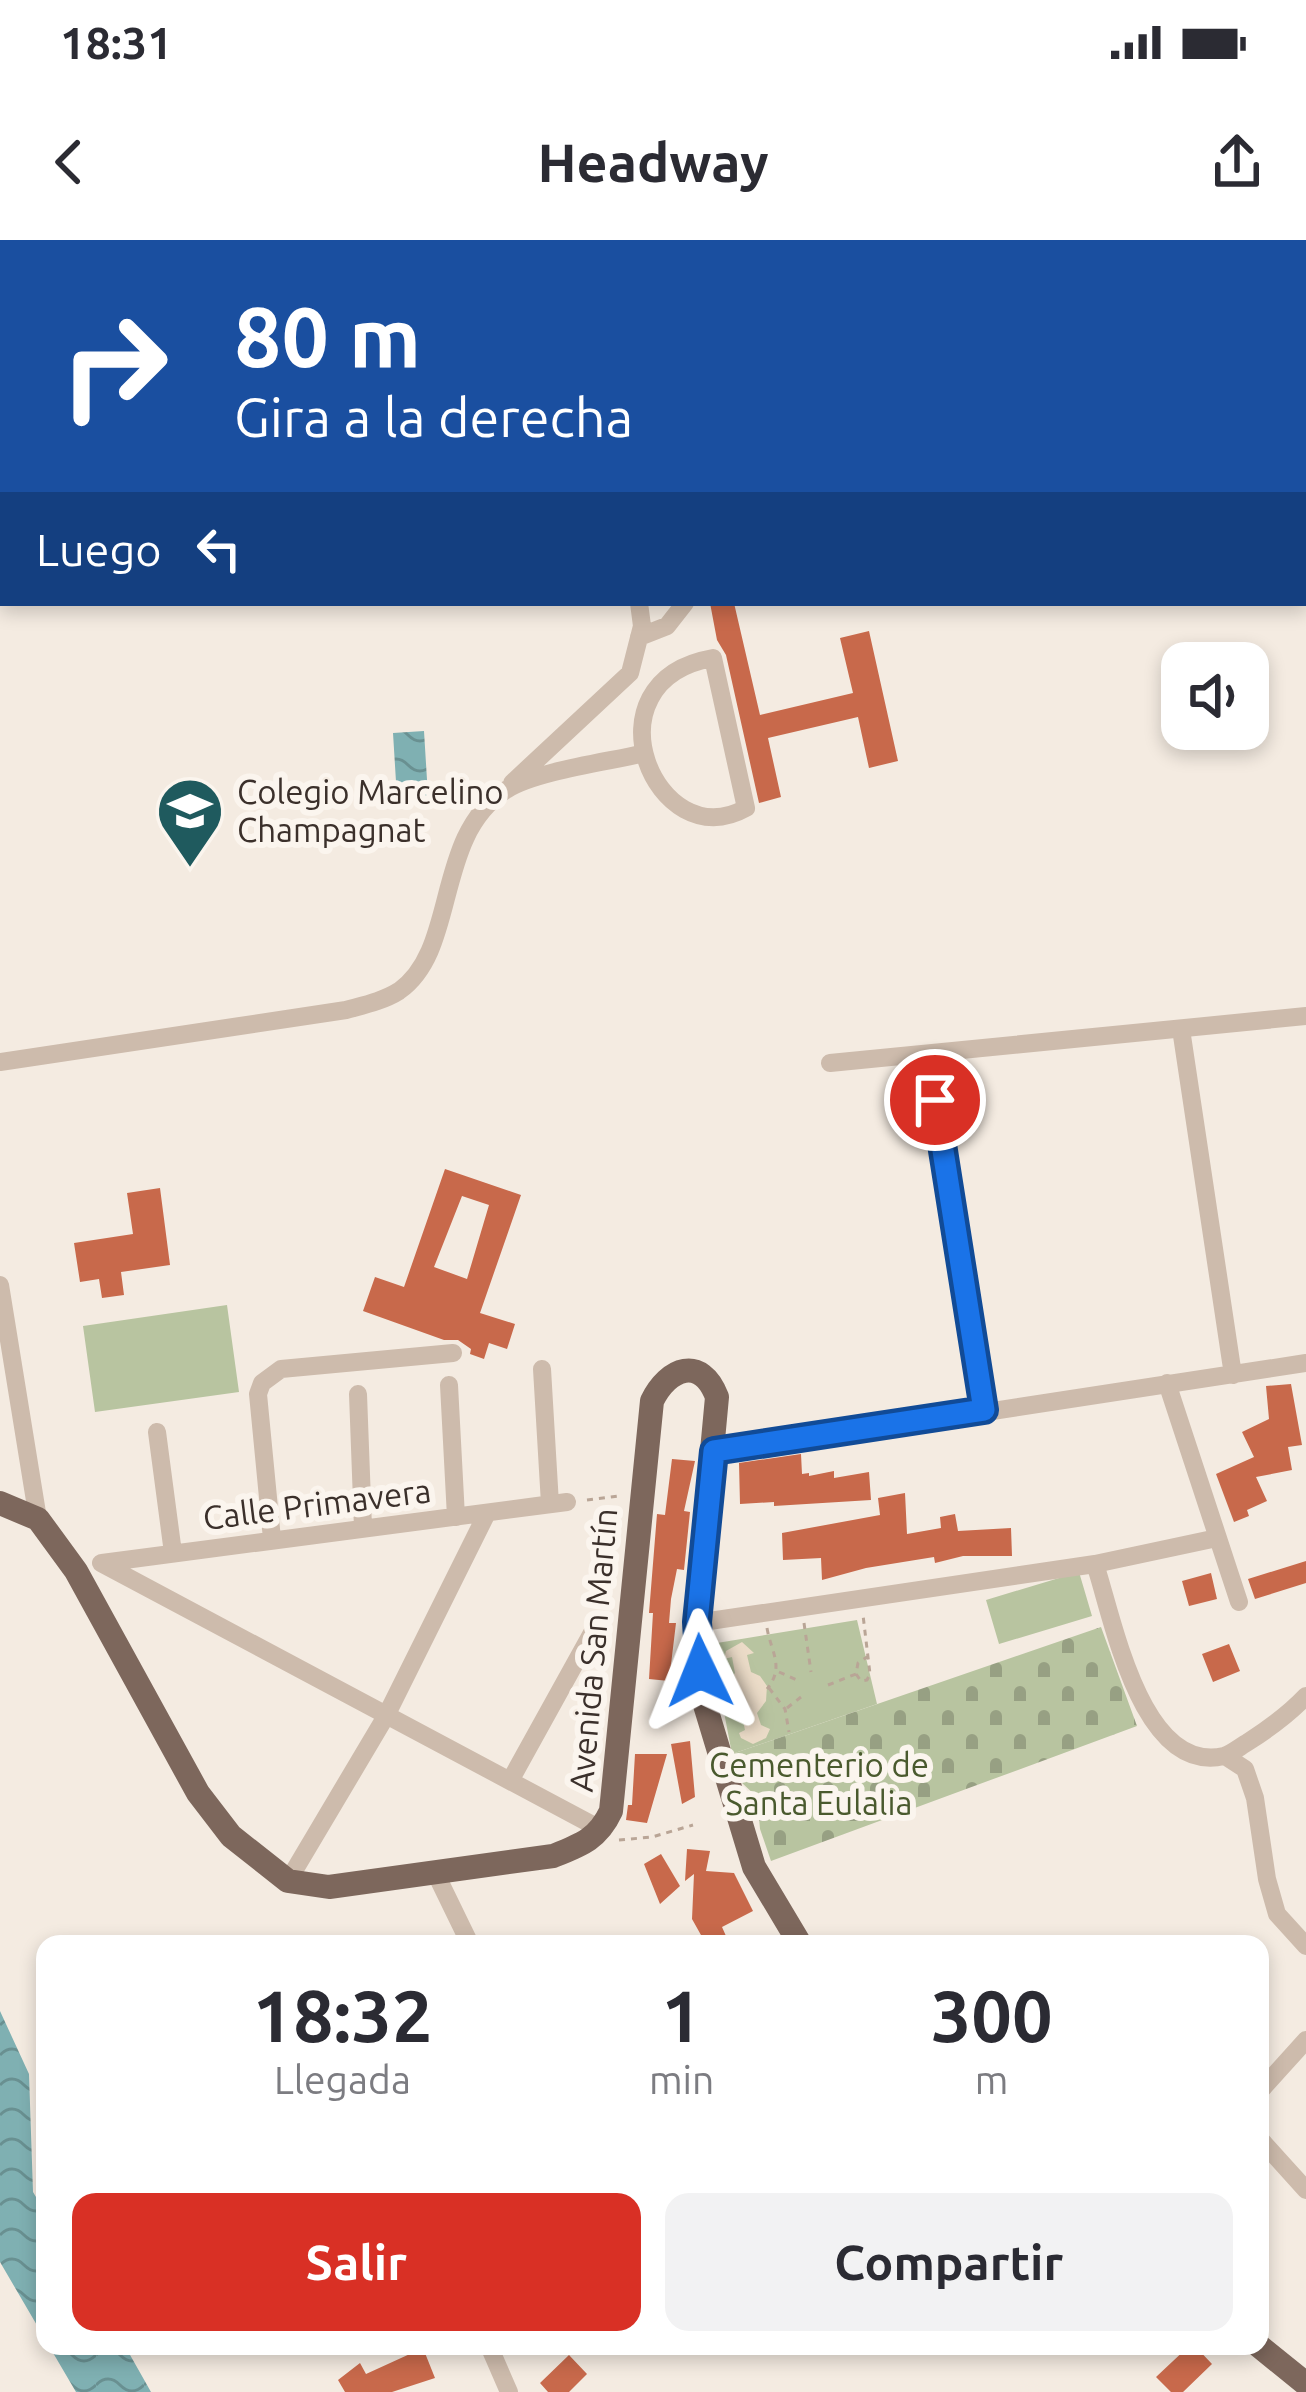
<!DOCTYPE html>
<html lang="es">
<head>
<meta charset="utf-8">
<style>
	:root { --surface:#fff; --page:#f2f2f3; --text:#2b2b33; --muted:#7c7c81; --accent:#d93025 }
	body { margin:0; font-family:Ubuntu,sans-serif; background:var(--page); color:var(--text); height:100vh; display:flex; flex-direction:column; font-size:45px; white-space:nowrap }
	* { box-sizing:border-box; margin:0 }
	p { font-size:39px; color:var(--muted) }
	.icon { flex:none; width:66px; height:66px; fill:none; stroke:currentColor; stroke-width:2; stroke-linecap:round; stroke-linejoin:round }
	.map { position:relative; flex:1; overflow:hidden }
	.side { position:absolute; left:36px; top:1695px; width:1233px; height:420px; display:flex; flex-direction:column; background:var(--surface); border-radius:24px; box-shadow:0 6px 18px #0003 }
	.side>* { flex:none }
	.guide { position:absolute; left:0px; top:0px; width:1308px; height:366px; box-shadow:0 6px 18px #0003; background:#1a4fa0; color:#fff; overflow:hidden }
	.buttons { position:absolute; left:1161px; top:402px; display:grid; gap:24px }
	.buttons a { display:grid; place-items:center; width:108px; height:108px; border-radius:24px; background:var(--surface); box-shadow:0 6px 18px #0003; font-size:60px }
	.pin { position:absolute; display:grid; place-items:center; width:102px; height:102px; color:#fff; margin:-51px; border:6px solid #fff; border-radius:50%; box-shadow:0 3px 12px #0007 }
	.me { position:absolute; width:132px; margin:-66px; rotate:358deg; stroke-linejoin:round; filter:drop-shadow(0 0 9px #0008) }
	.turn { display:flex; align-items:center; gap:42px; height:252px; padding:0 36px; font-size:54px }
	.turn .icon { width:156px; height:156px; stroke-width:2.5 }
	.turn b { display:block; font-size:84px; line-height:102px }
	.then { display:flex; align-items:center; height:114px; padding:0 36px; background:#0003; gap:24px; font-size:45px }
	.eta { display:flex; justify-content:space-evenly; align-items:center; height:204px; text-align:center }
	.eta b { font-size:72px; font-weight:600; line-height:84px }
	.action { display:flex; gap:24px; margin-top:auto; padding:24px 36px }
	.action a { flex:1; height:138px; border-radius:24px; background:var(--accent); color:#fff; font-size:48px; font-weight:600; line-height:138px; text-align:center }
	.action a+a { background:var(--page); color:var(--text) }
	.status { display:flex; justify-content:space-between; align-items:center; height:84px; padding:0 60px; background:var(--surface); direction:ltr }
	.status svg { height:33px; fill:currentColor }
	header { display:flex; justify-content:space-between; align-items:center; height:156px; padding:0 36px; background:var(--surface); font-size:54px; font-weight:600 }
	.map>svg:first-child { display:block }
	.green { fill:#b8c4a0 }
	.cemetery { fill:url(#cemetery-stones) }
	.plaza { fill:#ecdcc8 }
	.water { fill:url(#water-waves) }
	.building { fill:#c8694b; fill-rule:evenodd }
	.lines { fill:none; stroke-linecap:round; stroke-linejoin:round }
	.path { stroke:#b9a596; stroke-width:3; stroke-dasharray:6 6; stroke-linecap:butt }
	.minor { stroke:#cdbbac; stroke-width:18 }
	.major { stroke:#7d675c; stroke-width:24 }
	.route-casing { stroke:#114b97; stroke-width:30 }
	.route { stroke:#1a73e8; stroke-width:21 }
	.labels { text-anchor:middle; stroke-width:12; stroke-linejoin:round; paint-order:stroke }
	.poi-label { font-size:33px; fill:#3b302b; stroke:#fbf5ee; text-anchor:start }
	.street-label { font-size:33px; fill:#3b302b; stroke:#fbf5ee }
	.park-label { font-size:33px; fill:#4a5a2e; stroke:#fbf5ee }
</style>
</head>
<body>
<div class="status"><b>18:31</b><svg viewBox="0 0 49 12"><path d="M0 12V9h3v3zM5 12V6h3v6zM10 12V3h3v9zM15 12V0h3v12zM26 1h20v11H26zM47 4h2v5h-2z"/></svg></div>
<header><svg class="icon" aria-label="back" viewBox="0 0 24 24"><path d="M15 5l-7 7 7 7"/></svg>Headway<svg class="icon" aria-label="share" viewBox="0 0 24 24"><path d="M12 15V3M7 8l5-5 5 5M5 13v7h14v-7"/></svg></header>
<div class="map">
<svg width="1306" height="2152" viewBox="0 0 1306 2152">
	<defs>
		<pattern id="cemetery-stones" width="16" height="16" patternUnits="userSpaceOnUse" patternTransform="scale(3)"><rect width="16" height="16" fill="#b8c4a0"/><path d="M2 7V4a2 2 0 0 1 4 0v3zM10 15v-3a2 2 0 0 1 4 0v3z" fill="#97a083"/></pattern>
		<pattern id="water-waves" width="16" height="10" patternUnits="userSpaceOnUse" patternTransform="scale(3)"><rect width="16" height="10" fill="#7fb0b2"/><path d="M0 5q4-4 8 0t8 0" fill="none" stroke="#699091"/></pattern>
	</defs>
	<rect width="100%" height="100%" fill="#f4ebe1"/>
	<!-- green -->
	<path class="green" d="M227,1065L239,1152L95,1172L83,1086Z
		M1079,1332L1092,1376L999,1404L986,1360Z
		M857,1380L877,1464L732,1514L711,1404Z"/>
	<!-- cemetery -->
	<path class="cemetery" d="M1101,1387L1137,1486L771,1621L760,1589L757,1557L741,1542L732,1514Z"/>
	<!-- plaza -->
	<path class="plaza" d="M742,1402L754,1413L747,1415L751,1432L760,1436L767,1446L766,1461L757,1473L761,1485L770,1489L766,1498L753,1504L741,1498L739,1493L745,1490L742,1476L727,1466L724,1450L735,1433L732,1417L724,1419L726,1411Z"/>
	<!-- water -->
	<path class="water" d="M424,491L428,556L397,558L393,493Z
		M0,1771L29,1834L33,1952L45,1972V2099L0,2022Z
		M49,2106H125L151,2152H76Z"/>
	<!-- building -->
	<path class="building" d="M710,363H734L760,475L853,453L840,398L869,391L898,521L869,528L858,477L768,498L781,557L759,563L726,415L717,400Z
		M445,929L521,955L480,1073L515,1084L507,1109L489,1103L484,1119L470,1114L471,1109L458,1100H444L363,1071L375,1037L404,1047ZM462,956L489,965L467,1039L434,1027Z
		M160,948L170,1025L121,1032L124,1055L102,1058L99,1039L80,1042L74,1003L133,994L127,953Z
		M1291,1144L1302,1205L1288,1207L1292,1230L1256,1237L1267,1261L1247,1270L1249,1276L1234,1282L1216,1234L1254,1217L1242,1192L1269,1179L1266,1146Z
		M801,1214L802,1234L809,1233V1236L834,1231V1238L869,1232L871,1260L774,1266V1262L740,1264L739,1223Z
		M672,1219L695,1221L684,1271L690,1272L684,1330L677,1329L671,1359L669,1383H676L669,1441L649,1439L653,1373H649L657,1274L665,1275Z
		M905,1253L907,1294L941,1288L940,1277L955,1274L958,1291L1011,1288L1012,1316H963L935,1323L934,1317L866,1328L822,1340L821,1318L783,1320L782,1293L880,1275L878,1258Z
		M1306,1321V1343L1255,1359L1248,1339Z
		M1211,1333L1217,1359L1189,1366L1182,1341Z
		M1229,1404L1240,1431L1213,1442L1202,1414Z
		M690,1501L695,1557L682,1564L671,1504Z
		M635,1514H667L647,1583L626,1580L628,1565H632Z
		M687,1609L710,1611L706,1631L734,1633L753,1671L722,1687L726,1696L710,1704H706L692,1679L694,1634L685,1641Z
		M661,1614L680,1646L660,1664L644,1624Z
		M1189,2106H1195L1212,2124L1183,2152H1171L1156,2137Z
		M423,2108L435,2138L392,2152H345L338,2140L360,2123L366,2134Z
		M569,2115L587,2134L569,2152H548L540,2143Z"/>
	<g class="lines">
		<!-- path -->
		<path class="path" d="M587,1260L619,1256
			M804,1383L811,1432
			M767,1388C771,1412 785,1427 767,1449
			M779,1432L799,1441
			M856,1434L861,1441L867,1440L870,1434L863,1375
			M828,1445L856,1434L858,1423L867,1417
			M769,1448L785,1469L789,1492
			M787,1468L801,1457
			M619,1600L652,1597L693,1585"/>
		<!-- minor -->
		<path class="minor" d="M639,397L667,386L685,363
			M713,418L746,568C656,619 582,441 713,418Z
			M512,543L630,433L642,386L639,363
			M1181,789L1233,1135
			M928,816L984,1170
			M0,822L346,770C364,765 383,761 399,751C459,709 433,596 506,550C533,532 606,522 641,514
			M830,823L1306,776
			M0,1045L38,1279
			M542,1129L550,1264
			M1167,1143L1239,1362
			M449,1145L456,1277
			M358,1154L363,1288
			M157,1192L173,1313
			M714,1211L738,1210L1306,1123
			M272,1299L258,1154L262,1143L281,1129L453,1113
			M101,1323L602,1590
			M102,1323L567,1262
			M1095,1324C1113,1378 1141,1535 1224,1516C1231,1514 1241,1506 1248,1502C1270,1488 1288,1475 1306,1456
			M696,1383L1095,1324L1217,1298
			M1225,1516L1245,1529L1255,1558L1267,1639L1277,1674L1306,1706
			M510,1541L593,1391
			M435,1632L470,1704
			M288,1641L386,1476L487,1273
			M1260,1851L1306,1800
			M1260,1899L1306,1950
			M489,2106L509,2152"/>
		<!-- major -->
		<path class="major" d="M0,1263L38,1279L76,1331L198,1553L231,1596L288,1641L329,1647L553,1616C581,1605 598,1599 611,1571L652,1161C668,1128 701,1115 717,1157L696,1383L705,1465L754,1627L800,1704
			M1259,2106L1306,2144"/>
	</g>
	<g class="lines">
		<!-- route casing -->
		<g class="route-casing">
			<path id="route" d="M700,1431L697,1382L714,1211L984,1170L935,860"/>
		</g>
		<!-- route -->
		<use href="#route" class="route"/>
	</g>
	<!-- icons -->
	<defs>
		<g id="school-pin" transform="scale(3.45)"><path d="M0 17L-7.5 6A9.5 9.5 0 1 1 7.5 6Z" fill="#1f5a5e" stroke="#fbf5ee"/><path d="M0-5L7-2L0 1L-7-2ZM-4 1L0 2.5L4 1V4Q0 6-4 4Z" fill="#fff"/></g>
	</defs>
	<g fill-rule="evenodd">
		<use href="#school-pin" x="190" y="571"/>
	</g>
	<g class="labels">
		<!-- poi labels -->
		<g class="poi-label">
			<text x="237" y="564">Colegio Marcelino<tspan x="237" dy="38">Champagnat</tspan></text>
		</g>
		<!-- street labels -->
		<g class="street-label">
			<text transform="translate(317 1264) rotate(-7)" y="12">Calle Primavera</text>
			<text transform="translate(593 1410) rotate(-85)" y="12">Avenida San Martín</text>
		</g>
		<!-- park labels -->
		<g class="park-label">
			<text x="819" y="1537">Cementerio de<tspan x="819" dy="38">Santa Eulalia</tspan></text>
		</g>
	</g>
</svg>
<div class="buttons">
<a><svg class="icon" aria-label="sound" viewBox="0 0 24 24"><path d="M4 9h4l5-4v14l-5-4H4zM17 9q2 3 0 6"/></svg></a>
</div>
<div class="pin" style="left:935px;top:860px;background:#d93025"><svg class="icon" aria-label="arrive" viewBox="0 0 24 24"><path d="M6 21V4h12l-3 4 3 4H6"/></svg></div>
<svg class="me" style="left:700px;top:1431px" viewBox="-20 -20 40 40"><path d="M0-17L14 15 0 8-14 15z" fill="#1a73e8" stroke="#fff" stroke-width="4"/></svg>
<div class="guide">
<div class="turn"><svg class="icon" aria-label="right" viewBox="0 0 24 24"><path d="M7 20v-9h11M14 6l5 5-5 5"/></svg><div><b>80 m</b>Gira a la derecha</div></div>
<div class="then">Luego<svg class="icon" aria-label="left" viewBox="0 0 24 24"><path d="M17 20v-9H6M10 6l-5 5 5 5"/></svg></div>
</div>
<section class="side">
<div class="eta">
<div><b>18:32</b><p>Llegada</p></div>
<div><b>1</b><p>min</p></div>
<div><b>300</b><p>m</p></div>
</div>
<div class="action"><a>Salir</a><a>Compartir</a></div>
</section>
</div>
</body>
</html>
